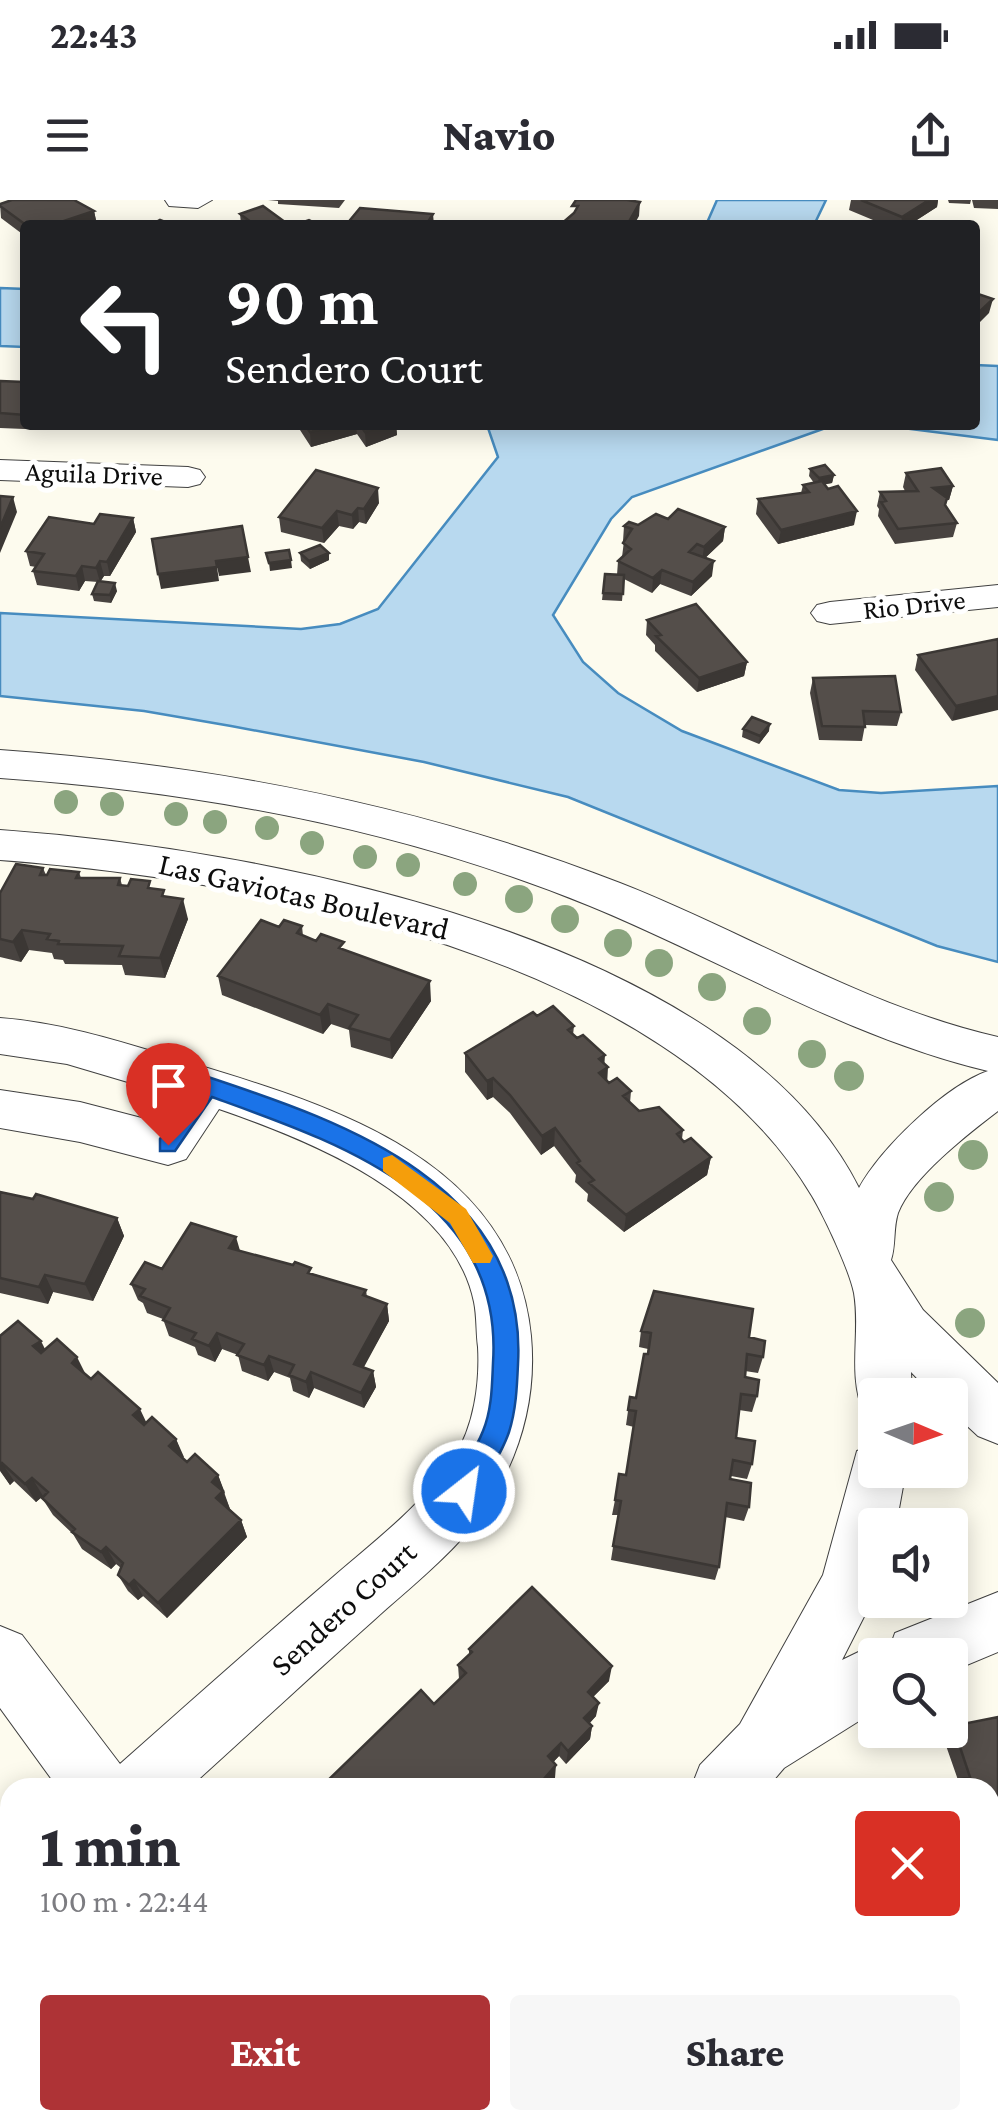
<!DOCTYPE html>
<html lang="en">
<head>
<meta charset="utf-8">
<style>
	:root { --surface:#fff; --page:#f7f7f7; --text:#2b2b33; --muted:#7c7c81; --accent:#ae3336 }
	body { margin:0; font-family:"Crimson Pro",serif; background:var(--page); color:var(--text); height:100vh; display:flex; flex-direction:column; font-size:38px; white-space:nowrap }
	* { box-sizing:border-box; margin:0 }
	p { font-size:32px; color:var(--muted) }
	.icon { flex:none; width:55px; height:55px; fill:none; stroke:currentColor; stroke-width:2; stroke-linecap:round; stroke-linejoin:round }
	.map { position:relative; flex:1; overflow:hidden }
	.side { position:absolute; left:0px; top:1578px; width:1000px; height:352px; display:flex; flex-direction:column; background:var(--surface); border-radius:30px 30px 0 0; box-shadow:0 5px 25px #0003 }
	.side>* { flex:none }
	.top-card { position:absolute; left:20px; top:20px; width:960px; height:210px; border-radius:10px; box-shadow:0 5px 25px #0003; background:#202124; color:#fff; overflow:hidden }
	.needle { width:65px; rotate:92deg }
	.controls { position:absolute; left:858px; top:1178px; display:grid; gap:20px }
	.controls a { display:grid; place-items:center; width:110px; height:110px; border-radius:10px; background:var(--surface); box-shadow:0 5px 25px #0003; font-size:50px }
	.pin { position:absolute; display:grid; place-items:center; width:85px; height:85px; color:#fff; margin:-102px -42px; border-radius:50% 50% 50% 0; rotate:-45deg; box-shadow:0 0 10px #0007 }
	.pin .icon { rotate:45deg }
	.me { position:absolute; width:110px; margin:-55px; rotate:30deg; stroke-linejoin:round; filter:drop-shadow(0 0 8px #0008) }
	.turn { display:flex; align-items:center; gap:35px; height:210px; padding:0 40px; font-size:45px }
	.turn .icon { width:130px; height:130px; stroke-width:2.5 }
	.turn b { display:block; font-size:70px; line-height:85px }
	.round { display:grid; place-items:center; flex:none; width:105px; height:105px; border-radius:10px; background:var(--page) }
	.overview { display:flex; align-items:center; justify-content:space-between; height:170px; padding:0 40px }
	h1 { font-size:60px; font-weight:800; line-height:75px }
	.primary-button { display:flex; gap:20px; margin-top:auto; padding:20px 40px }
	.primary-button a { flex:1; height:115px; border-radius:10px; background:var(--accent); color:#fff; font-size:40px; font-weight:800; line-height:115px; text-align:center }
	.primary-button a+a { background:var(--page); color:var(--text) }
	.status { display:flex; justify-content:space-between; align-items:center; height:70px; padding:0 50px; background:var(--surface); direction:ltr }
	.status svg { height:28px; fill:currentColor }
	header { display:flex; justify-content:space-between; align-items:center; height:130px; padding:0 40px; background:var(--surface); font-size:45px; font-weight:800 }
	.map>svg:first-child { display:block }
	.water { fill:#b8d9ef; stroke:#478cbf; stroke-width:2.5 }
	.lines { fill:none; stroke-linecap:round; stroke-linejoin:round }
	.minor-casing { stroke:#404040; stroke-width:2 }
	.minor { fill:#fff; fill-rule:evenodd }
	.tree { fill:#8ba57f }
	.wall { fill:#484340 }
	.shaded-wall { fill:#3b3734 }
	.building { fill:#544e4a; stroke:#3b3734; stroke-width:2.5 }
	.route { fill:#1a73e8; stroke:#114b97; stroke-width:2.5 }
	.slow { fill:#f59e0b }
	.labels { text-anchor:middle; stroke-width:10; stroke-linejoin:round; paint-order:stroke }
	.far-street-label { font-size:28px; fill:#0d0d0d; stroke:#fff }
	.street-label { font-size:32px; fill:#0d0d0d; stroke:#fff }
</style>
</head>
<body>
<div class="status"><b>22:43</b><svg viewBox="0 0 49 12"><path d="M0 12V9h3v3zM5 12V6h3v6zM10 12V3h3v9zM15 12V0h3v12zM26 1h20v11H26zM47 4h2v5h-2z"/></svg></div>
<header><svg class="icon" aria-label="menu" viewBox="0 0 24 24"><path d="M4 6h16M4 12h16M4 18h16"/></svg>Navio<svg class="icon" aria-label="share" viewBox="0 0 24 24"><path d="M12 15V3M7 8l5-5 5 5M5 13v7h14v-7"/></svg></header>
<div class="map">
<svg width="998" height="1928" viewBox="0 0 998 1928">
	<rect width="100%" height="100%" fill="#fdfbee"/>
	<!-- water -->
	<path class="water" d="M717,0H826L814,25H706Z
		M0,88L25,89V147L0,146Z
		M975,165L998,166V240L879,225H975Z
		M487,225H834L632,297L611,319L553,415L583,462L618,493L682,531L839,590L881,593L998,586V762L937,746L568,597L424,562L231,526L144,511L0,496V413L301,429L340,424L378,409L498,257Z"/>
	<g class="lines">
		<!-- minor casing -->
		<g class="minor-casing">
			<path id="minor" d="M165,0H212L198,8L169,6Z
				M0,260L188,267L200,270L205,277L200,284L188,287L0,280Z
				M998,385V407L830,424L817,421L811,413L817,405L830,402Z
				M0,550C213,565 420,605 620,683C748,733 863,806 998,837V911C968,934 912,977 898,1013C893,1028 896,1045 891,1060L923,1110L998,1183V1244L978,1236L950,1210V1195H933L911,1172L912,1195H875V1217L864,1213C847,1175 861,1133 854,1093C849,1069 825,1018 812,996C670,757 256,679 0,660V630C255,648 732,735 859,988C881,948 945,886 988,871C846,837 724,761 590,706C401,629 203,592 0,578Z
				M0,818C66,823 128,844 191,863C334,906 514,961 531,1136C536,1190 524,1242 498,1289C469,1342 418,1380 374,1420C312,1475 251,1532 189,1588H58L0,1508V1426L22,1435L120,1564C188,1504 256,1443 325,1384C370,1344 421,1308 454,1257C474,1227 480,1183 478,1147C476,1133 477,1116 474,1102C452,996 309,940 219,909L186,959L168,965L80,942L0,928V890L80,902L157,922L175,896L67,864L0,854Z
				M875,1244V1270H906L896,1325H875V1395L842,1460L875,1444L889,1450L895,1433L998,1392V1452L950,1472V1455H875V1511L784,1568L767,1588H691L700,1565L740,1524L823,1375L857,1251Z
				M313,1920H442L439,1928H316Z"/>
		</g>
		<!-- minor -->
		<use href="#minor" class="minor"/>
	</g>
	<!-- trees -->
	<g class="tree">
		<circle cx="66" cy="602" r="12"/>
		<circle cx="112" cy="604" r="12"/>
		<circle cx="176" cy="614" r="12"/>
		<circle cx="215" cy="622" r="12"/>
		<circle cx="267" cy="628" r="12"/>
		<circle cx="312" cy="643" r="12"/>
		<circle cx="365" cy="657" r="12"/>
		<circle cx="408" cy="665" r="12"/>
		<circle cx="465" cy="684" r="12"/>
		<circle cx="519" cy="699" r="14"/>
		<circle cx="565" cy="719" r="14"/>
		<circle cx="618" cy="743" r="14"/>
		<circle cx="659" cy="763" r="14"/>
		<circle cx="712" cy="787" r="14"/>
		<circle cx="757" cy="821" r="14"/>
		<circle cx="812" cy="854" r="14"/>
		<circle cx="849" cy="876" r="15"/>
		<circle cx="973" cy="955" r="15"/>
		<circle cx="939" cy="997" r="15"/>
		<circle cx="970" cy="1123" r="15"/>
	</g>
	<!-- wall -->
	<path class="wall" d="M268,0H345L339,8L278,4V1Z
		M851,0H938L937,7L909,25H885L849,10Z
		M948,0H971L970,4L949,3Z
		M972,0H998V9L974,8Z
		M0,4L94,11L97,25H25V36L1,18Z
		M240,14L289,25L241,24Z
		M0,181L25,186V225H52L49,230L0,228Z
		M299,225H396L397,235L366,247L357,234L311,247L300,230Z
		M810,269L834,275L832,283L824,284L854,325L778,344L756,314L758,299L801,293L803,285L814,283L809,276Z
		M906,273L953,286L949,300H946L945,305L957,323L953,337L895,344L878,316L879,309L877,306L880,292L905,291L903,287Z
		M379,303L366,324L359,322L353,329L339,326L324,343L281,332L279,317Z
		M133,318L136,332L110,376H104L100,382L117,391L111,403L94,401L92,394L98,382L85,381L79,391L37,385L33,371L36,367L30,366L26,351L94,324Z
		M668,319L725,327L723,341L705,358L712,376L691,396L660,384L652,393L624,379L622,401L602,400L605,374L617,375L618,361L622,357L624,341H623L624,326L638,325Z
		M300,353L329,360L310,369L301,361Z
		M647,420L747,462L744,476L697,492L655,451V445L646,435Z
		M998,439L952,521L915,470L918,455Z
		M813,478L901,512L897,526L865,525L862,541L819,540L810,493Z
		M743,529L769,531L759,544L742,537Z
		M43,668L46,675L79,672L81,678H120L122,685L152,689L165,697L188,719L165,778L125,775L122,765L65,764L63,760L54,759L52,753L29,750L21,762L0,757V693Z
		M302,726L303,736L345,751L431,801L392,859L351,847L349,830L331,824L323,834L222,795L218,776L279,727Z
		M537,816L574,826L573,835L605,864L607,881L631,891L630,903L639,911L683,930L682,939L711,957L707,975L624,1032L587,1001L588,994L575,982L576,975L554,946L541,955L510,913L493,897L487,900L465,872V853Z
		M0,992L117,1018L124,1036L93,1101L53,1092L48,1104L0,1093Z
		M240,1051L366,1090L367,1097L387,1104L389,1121L363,1167L373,1171L376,1187L364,1208L314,1188L309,1198L293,1191L290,1178L274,1172L268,1181L242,1171L238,1155L222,1149L215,1162L198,1155L195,1147L169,1136L163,1119L147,1113L143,1103L138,1100L131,1084L162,1069Z
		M641,1131L749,1137L763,1157L758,1173L745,1171V1177L757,1196L752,1212L739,1210L736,1238L752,1264L747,1279L731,1276L730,1279L749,1307L744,1321L725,1317L719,1367L715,1380L611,1360L618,1315H612L615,1300L626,1275L634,1227L626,1225L630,1197L636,1198L648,1149L639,1147Z
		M0,1136L45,1149L85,1174L146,1222L176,1239L183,1258L187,1262L218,1275L230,1309L241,1320L247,1337L167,1418L143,1396L138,1400L128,1391L118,1375L121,1368L116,1364L111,1369L82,1349L73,1334L53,1315L42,1298L43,1296L36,1302L14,1281L10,1285L0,1271Z
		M469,1449L609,1481L593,1497L596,1516L589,1524L592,1526L590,1539L566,1564L559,1556L553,1562L555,1578L546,1588H320L434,1504L459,1479L458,1465L469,1455Z
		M998,1517V1655L990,1657V1588H936L939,1584L958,1580L943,1537L953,1526Z
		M829,1920H847L845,1923L835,1926Z"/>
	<!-- shaded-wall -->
	<path class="shaded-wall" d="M929,0H938L937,7L909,25H901L902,17Z
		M640,2L639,16L634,25H627Z
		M94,11L97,25H55V24Z
		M433,14L434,25H426Z
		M993,99L989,113L975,127V116Z
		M336,225H356L357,234L311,247L310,232Z
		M384,225H396L397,235L366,247L365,232Z
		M834,275L832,283L817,286L819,278Z
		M953,286L949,300L930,302L933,288Z
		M378,288L379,303L366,324L364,309Z
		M13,297L17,312L0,353V328Z
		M358,308L359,322L353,329L352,315Z
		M337,311L339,326L324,343L322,328Z
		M857,311L854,325L778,344L781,330Z
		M133,318L136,332L110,376L107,362Z
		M725,327L723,341L702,361L704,347Z
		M329,353V360L310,369L309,361Z
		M248,357L251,372L219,376L216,361Z
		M291,360L292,368L270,371L269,363Z
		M100,361L104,376L100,382L96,368Z
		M714,361L712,376L691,396L693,382Z
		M82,366L85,381L79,391L76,376Z
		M217,367L219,381L161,389L158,374Z
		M662,370L660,384L652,393L653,378Z
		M115,383L117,391L111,403L110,395Z
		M747,462L744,476L697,492L699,478Z
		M998,496V510L952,521L956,506Z
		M770,524L769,531L759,544L760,536Z
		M183,699L188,719L165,778L160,758Z
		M22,730L29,750L21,762L13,742Z
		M430,781L431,801L392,859L390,840Z
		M328,804L331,824L323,834L320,815Z
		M605,855L604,870L608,867L607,886L597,892L599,859Z
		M493,878V897L487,900V881Z
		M555,928L554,946L541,955L542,936Z
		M711,957L707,975L624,1032L626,1015Z
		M117,1018L124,1036L93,1101L85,1084Z
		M236,1037L241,1054L229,1048Z
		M45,1075L53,1092L48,1104L39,1087Z
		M387,1104L389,1121L357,1180L354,1164Z
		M217,1133L222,1149L215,1162L209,1146Z
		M41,1141L51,1161L33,1146Z
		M269,1156L274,1172L268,1181L264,1165Z
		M77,1157L87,1177L72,1163Z
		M373,1171L376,1187L364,1208L361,1193Z
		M311,1172L314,1188L309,1198L306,1182Z
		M140,1209L149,1228L133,1215Z
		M176,1239L184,1257L177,1264L169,1246Z
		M2,1263L14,1281L10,1285L0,1270V1265Z
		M218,1275L225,1293L224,1294L230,1309L216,1298L212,1282Z
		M32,1278L43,1296L36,1302L25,1284Z
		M241,1320L247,1337L167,1418L158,1403Z
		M106,1347L116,1364L111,1369L101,1352Z
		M134,1380L143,1396L138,1400L129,1385Z
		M612,1466L609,1481L585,1505L588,1492Z
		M599,1503L596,1516L582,1531L584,1518Z
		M592,1526L590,1539L566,1564L568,1551Z
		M561,1543L559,1556L547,1569L548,1556Z
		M556,1565L555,1578L546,1588H536Z
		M132,1920H137L143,1928H138Z"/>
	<!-- building -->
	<path class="building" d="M12,0H74L94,11L55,24L26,25L0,6V4Z
		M576,0H627L640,2L627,25L606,22L605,25H560L574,13L578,6H572Z
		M861,0H929L902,17Z
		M263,6L289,25H236L251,22L240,14Z
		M360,8L433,14L426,25H346Z
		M160,20L173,25H151Z
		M309,20L319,25L298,24Z
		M975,93L993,99L975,116Z
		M0,181L24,182L22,186L25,187V215L0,213Z
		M305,225H336L310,232Z
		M360,225H384L365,232Z
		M825,265L834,275L819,278L810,269Z
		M941,268L953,286L933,288L947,298L945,305L957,323L898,329L881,302L886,301L880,292L918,291L906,273Z
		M316,270L378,288L364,309L358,308L352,315L337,311L322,328L279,317Z
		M822,281L828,289L838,286L857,311L781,330L758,299L809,292L803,285Z
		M0,296L13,297L0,328Z
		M678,309L725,327L704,347L697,344L689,352L714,361L693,382L662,370L653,378L618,361L631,349L623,343L632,329L624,326L629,322L638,325L656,314L668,319Z
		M100,314L133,318L107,362L100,361L96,368L82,366L76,376L33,371L44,354L26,351L49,317L94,324Z
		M242,326L248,357L216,361L217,367L158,374L152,339Z
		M320,345L329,353L309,361L300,353Z
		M289,350L291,360L269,363L266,353Z
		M605,374L624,375L623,394L603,393Z
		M98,381L115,383L110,395L92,394Z
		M696,404L747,462L699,478L656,436L661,435L647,420Z
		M998,439V496L956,506L918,455Z
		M895,476L901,512L863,511L865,527L822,526L813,478Z
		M752,517L770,524L760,536L743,529Z
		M16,664L43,668L40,675H47L50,669L79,672L76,678H120L118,685L128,686L131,679L150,681L148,688L164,690L162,696L183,699L160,758L119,756L123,746L58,744L59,741L47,739L50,734L22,730L13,742L0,739V693Z
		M261,720L279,727L284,720L302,726L297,733L316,741L321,734L344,742L339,748L430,781L390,840L349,828L358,815L328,804L320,815L218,776Z
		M553,806L574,826L568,830L577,838L583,835L605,855L599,859L608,867L599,873L609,883L617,878L631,891L623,896L639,911L659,907L683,930L677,934L684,942L691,938L711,957L626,1015L589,983L594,980L577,963L580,961L555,928L542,936L510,895L493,878L487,881L465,853L533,812L537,816Z
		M0,992L33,999L36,994L117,1018L85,1084L45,1075L39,1087L0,1078Z
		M191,1023L236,1037L229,1048L293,1065L295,1062L311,1068L308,1073L366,1090L363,1095L387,1104L354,1164L373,1171L361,1193L311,1172L306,1182L289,1175L294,1165L269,1156L264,1165L237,1155L244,1144L217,1133L209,1146L192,1139L196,1133L163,1120L170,1108L140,1096L145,1089L131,1084L145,1062L162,1069Z
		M654,1091L753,1109L749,1137L765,1141L763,1157L747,1154L745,1177L759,1180L757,1196L741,1194L736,1238L755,1241L752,1264L733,1260L730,1279L751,1283L749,1307L727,1303L719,1367L613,1346L621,1301L615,1300L619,1274L626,1275L636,1211L628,1210L630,1197L636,1198L644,1154H648L651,1133L641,1131Z
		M18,1121L41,1141L33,1146L41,1153L57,1139L77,1157L72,1163L91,1179L98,1172L140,1209L133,1215L144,1225L152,1217L176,1239L169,1246L187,1262L195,1254L218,1275L212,1282L223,1291L216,1298L241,1320L158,1403L134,1380L129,1385L118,1375L123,1363L106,1347L101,1352L72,1332L75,1329L42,1298L48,1292L32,1278L25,1284L2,1263L0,1265V1136Z
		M532,1387L612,1466L588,1492L599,1503L584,1518L592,1526L568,1551L561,1543L548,1556L556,1565L536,1588H523L520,1584L517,1588H320L421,1490L434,1504L466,1473L458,1465L472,1452L469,1449Z
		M998,1517V1649H997L990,1629V1588H940L939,1584L970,1577L953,1526Z
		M10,1793V1920H132L138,1928H0V1802Z
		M633,1920H822L824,1923L820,1928H638L632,1921Z"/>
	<!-- route -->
	<path class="route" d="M208,877C347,923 528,986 518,1164C517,1187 516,1210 509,1232C501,1256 485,1278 473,1300L464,1304L454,1300L450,1291C460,1270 475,1252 483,1231C492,1209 492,1185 493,1163C504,997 339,943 212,897L175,951H160V939L200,880Z"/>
	<!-- slow -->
	<path class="slow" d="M392,955L466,1009L493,1056L490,1063H473L450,1023L383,971V958Z"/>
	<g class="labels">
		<!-- far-street labels -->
		<g class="far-street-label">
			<text transform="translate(94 273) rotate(2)" y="10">Aguila Drive</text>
			<text transform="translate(914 404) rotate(-6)" y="10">Rio Drive</text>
		</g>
		<!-- street labels -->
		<g class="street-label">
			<text transform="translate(304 696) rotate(13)" y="11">Las Gaviotas Boulevard</text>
			<text transform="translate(343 1408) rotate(-42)" y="11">Sendero Court</text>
		</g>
	</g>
</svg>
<div class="controls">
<a><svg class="needle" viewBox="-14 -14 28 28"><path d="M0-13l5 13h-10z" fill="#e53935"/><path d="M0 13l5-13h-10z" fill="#7c7c81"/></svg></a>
<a><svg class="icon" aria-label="sound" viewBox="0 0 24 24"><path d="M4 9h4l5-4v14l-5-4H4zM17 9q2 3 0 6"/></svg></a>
<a><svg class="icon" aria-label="search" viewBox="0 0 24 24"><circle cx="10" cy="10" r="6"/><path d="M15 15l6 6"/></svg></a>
</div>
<div class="pin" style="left:168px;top:945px;background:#d93025"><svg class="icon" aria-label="arrive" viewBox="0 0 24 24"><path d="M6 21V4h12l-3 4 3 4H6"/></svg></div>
<svg class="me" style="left:464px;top:1291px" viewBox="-20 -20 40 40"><circle r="17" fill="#1a73e8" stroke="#fff" stroke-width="3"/><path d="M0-11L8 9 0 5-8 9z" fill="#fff"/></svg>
<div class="top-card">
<div class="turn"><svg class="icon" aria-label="left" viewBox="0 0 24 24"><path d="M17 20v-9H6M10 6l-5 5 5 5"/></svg><div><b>90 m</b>Sendero Court</div></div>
</div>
<section class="side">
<div class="overview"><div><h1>1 min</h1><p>100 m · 22:44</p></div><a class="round" style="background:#d93025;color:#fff"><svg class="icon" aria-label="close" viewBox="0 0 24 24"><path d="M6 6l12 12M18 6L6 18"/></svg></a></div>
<div class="primary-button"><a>Exit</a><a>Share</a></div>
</section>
</div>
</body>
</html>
